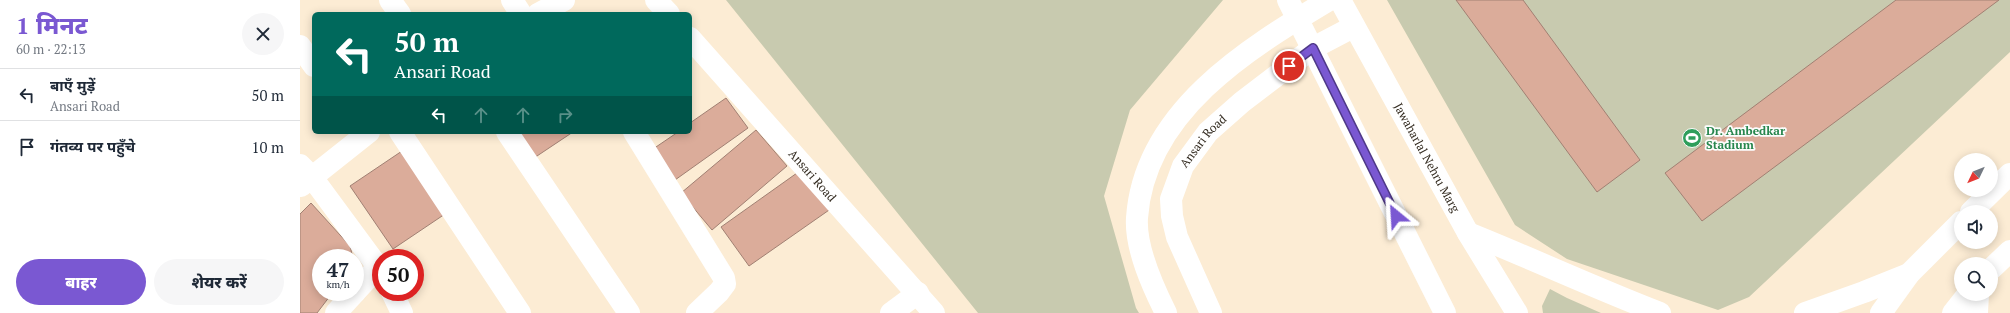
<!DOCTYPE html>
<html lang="hi">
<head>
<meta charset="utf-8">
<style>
	:root { --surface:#fff; --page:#f6f6f7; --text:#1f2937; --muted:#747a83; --line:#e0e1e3; --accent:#7a58d2 }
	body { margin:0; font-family:"PT Serif","Noto Sans Devanagari",serif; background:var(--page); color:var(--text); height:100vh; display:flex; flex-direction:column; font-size:15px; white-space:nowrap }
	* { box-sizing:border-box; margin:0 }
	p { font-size:13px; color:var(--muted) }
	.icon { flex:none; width:22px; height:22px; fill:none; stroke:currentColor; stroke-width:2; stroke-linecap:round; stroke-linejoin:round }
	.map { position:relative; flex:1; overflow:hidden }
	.details { display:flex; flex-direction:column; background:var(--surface); width:300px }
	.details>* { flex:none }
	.hud { position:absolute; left:12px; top:12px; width:380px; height:122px; border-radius:6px; box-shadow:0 2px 10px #0003; background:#00695c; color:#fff; overflow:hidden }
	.needle { width:26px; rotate:227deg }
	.fabs { position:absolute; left:1654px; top:153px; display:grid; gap:8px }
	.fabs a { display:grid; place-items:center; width:44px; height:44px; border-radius:50%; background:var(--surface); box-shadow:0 2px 10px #0003; font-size:20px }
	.speed { position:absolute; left:12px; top:249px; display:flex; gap:8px; font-size:20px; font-weight:700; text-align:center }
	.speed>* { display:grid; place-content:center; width:52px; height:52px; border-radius:50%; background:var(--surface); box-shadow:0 2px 10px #0003; line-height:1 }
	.speed small { font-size:10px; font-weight:400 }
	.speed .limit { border:6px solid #d22; background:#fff; color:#111 }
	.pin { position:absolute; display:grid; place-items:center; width:34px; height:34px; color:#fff; margin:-17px; border:2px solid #fff; border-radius:50%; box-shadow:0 1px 4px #0007 }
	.me { position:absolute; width:44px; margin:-22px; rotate:333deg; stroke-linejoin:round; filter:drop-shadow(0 0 3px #0008) }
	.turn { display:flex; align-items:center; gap:14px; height:84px; padding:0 16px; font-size:18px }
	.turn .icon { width:52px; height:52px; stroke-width:2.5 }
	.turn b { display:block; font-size:28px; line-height:34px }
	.lanes { display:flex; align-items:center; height:38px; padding:0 16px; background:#0003; justify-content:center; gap:20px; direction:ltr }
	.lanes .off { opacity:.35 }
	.round { display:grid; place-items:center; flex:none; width:42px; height:42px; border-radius:21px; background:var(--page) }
	.summary { display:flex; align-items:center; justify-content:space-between; height:68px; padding:0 16px }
	h1 { font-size:24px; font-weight:800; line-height:30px; color:var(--accent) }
	.primary-button { display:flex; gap:8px; margin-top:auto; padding:8px 16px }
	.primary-button a { flex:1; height:46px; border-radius:24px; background:var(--accent); color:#fff; font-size:16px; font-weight:800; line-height:46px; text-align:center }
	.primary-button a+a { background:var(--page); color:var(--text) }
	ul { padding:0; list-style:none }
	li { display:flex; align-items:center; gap:12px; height:52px; padding:0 16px; border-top:1px solid var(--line) }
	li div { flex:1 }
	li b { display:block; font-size:15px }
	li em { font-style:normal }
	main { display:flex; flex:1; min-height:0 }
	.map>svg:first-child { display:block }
	.green { fill:#c8caaf }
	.building { fill:#dbac9a; stroke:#a18073 }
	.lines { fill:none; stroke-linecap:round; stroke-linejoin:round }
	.minor { stroke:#fff; stroke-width:22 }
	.major { stroke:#fff; stroke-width:22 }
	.route-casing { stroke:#4f3988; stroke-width:10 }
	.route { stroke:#7a58d2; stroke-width:7 }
	.labels { text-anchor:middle; stroke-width:3.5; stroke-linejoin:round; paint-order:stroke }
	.leisure-label { font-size:12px; font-weight:bold; fill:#27864d; stroke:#fcfcfc; text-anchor:start }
	.street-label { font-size:12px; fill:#332b20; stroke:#fcfcfc }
</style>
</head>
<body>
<main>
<section class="details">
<div class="summary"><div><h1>1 मिनट</h1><p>60 m · 22:13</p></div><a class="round"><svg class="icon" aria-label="close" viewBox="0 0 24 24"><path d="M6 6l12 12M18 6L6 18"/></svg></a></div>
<ul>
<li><svg class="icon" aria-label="left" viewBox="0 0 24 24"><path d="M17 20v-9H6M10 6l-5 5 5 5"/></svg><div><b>बाएँ मुड़ें</b><p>Ansari Road</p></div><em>50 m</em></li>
<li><svg class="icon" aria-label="arrive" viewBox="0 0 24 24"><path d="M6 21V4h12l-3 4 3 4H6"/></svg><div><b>गंतव्य पर पहुँचे</b></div><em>10 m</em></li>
</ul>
<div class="primary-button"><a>बाहर</a><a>शेयर करें</a></div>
</section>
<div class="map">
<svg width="1710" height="313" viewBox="0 0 1710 313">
	<rect width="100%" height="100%" fill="#fcecd4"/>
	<!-- green -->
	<path class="green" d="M426,0H923L830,110L804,196L836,308L839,313H678Z
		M1087,0H1710V52L1449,297L1418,310L1267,259L1215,225Z
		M1250,289L1267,298L1301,313H1243L1242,306Z"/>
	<!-- building -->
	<path class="building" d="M1156,0H1223L1340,160L1297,192Z
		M1596,0H1699L1402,221L1365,173Z
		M426,98L448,128L375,180L353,149L378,132H390V123Z
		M456,130L487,166L412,230L381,193Z
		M216,132H273L234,158Z
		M105,149L148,212L93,249L50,186Z
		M504,168L532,208L449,266L421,227Z
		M11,203L50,246L53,258H21V292H33L17,313H0V214Z"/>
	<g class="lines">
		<!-- minor -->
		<g class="minor">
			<path d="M90,0L100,14"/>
			<path d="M212,0L221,14"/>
			<path d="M356,0L369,14"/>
			<path d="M238,14L264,0"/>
			<path id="s1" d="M390,38L634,313"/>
			<path d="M0,46L14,66"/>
			<path d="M100,132L220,313"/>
			<path d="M207,132L329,313"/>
			<path d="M334,132L424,278L425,284L419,292L397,313"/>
			<path d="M0,165L11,176L81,271"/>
			<path d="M1,186L69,132"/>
			<path d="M55,292L79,266"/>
			<path d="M92,292L102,313"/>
			<path d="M36,313L55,292"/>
			<path d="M591,313L618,293"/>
			<path d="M866,313C853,287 835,248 837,218C844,112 947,49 1029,0"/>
			<path id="s2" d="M911,313L877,237L872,216L871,199L883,166L908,132L942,102L1013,48L1053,27"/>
		</g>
		<!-- major -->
		<g class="major">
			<path d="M988,0L1145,313"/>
			<path id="s3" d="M1040,0L1168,233L1217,313"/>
			<path d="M1671,212L1710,174"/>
			<path d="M1168,233C1233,259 1295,288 1360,313"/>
			<path d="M1691,269L1710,251"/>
			<path d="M1505,313L1564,292L1609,274"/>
			<path d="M1581,313L1609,274L1661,222"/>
			<path d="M1653,313L1668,294"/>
			<path d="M1677,313L1678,294"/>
		</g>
	</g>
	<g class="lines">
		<!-- route casing -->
		<g class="route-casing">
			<path id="route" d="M989,66L1013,48L1096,216"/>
		</g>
		<!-- route -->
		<use href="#route" class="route"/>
	</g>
	<!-- icons -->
	<defs>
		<g id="stadium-disc" transform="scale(1)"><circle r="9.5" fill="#2e9e5b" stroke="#fcfcfc"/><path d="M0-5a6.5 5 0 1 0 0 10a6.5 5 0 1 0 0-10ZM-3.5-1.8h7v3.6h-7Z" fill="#fff"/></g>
	</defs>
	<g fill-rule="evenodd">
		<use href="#stadium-disc" x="1392" y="138"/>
	</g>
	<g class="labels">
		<!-- leisure labels -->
		<g class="leisure-label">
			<text x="1406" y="135">Dr. Ambedkar<tspan x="1406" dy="14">Stadium</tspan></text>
		</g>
		<!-- street labels -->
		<g class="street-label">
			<text dy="4" stroke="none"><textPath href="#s2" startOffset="189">Ansari Road</textPath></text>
			<text dy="4" stroke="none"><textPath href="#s3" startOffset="180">Jawaharlal Nehru Marg</textPath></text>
			<text dy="4" stroke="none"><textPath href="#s1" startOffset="184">Ansari Road</textPath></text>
		</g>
	</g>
</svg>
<div class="fabs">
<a><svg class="needle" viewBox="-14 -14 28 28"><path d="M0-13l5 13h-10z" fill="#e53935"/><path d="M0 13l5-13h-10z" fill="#747a83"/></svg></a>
<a><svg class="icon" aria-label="sound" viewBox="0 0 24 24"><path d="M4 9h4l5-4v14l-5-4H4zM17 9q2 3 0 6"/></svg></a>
<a><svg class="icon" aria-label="search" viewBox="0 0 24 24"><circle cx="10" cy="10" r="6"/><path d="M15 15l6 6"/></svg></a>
</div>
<div class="speed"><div>47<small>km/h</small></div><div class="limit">50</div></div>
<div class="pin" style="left:989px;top:66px;background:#d93025"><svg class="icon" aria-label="arrive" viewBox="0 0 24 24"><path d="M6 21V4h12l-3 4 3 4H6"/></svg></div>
<svg class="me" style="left:1096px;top:216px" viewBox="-20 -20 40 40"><path d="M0-17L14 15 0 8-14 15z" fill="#7a58d2" stroke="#fff" stroke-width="4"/></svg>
<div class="hud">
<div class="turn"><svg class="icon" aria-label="left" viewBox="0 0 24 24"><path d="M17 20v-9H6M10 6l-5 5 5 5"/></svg><div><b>50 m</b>Ansari Road</div></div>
<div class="lanes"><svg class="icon" aria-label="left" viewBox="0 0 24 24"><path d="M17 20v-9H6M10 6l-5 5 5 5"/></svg><svg class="icon off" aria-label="ahead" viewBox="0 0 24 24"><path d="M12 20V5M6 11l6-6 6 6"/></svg><svg class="icon off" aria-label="ahead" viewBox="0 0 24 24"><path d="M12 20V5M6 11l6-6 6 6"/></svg><svg class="icon off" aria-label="right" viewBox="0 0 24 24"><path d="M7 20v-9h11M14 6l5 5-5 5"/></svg></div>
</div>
</div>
</main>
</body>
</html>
